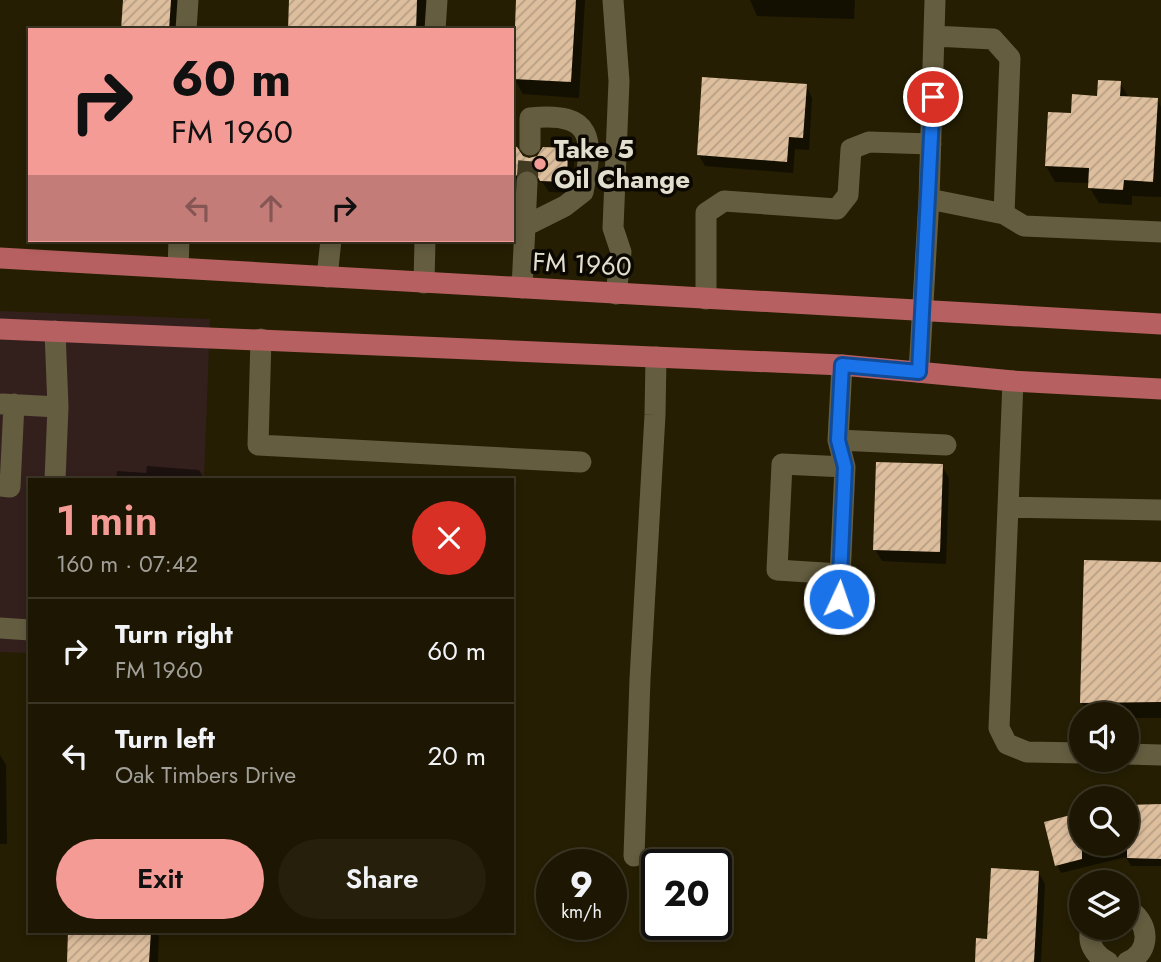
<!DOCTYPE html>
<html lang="en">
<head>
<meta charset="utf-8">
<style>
	:root { --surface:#1c1602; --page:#251f0c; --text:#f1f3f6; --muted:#a09f99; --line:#3a3524; --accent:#f59b96 }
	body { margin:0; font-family:Jost,sans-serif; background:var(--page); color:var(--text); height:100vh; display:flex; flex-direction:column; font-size:26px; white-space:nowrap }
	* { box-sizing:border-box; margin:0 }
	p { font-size:23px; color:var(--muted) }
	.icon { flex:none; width:38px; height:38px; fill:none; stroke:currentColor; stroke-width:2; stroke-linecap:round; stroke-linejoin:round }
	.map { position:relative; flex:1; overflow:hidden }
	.side { position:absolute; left:28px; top:478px; width:486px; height:455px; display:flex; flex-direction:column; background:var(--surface); border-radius:0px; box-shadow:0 4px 10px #0003,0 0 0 2px var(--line) }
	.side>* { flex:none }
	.top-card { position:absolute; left:28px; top:28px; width:486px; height:214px; border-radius:0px; box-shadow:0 4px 10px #0003,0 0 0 2px var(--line); background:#f59b96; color:#111; overflow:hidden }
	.controls { position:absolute; left:1069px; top:702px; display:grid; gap:14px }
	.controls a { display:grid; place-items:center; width:70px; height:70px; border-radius:50%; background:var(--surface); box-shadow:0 4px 10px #0003,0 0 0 2px var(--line); font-size:35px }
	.speed { position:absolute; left:536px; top:849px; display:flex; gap:14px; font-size:35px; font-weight:700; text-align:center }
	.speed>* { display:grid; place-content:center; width:91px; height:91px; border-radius:50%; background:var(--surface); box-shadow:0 4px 10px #0003,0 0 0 2px var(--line); line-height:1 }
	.speed small { font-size:18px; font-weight:400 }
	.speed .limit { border:4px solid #111; border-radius:10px; background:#fff; color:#111 }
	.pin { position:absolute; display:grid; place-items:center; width:60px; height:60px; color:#fff; margin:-30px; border:4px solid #fff; border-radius:50%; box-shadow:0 2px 7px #0007 }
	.me { position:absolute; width:77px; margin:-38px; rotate:3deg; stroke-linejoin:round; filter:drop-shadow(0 0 5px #0008) }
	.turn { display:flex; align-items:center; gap:24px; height:147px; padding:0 28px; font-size:32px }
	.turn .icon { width:91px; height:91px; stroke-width:2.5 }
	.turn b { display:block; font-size:49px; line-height:60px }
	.lanes { display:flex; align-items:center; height:66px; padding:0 28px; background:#0003; justify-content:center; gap:35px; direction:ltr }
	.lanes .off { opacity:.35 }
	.round { display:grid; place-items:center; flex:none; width:74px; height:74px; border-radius:37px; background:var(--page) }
	.overview { display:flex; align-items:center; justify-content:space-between; height:119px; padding:0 28px }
	h1 { font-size:42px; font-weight:600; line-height:52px; color:var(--accent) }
	.button { display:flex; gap:14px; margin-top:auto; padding:14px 28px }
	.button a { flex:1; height:80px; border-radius:42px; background:var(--accent); color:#111; font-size:28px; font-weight:600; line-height:80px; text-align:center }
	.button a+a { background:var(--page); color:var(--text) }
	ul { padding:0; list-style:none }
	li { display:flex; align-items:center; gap:21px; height:105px; padding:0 28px; border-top:2px solid var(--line) }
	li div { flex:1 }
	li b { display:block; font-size:26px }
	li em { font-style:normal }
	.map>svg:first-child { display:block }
	.commercial { fill:#33201d }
	.shadow { fill:#0007 }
	.building { fill:url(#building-hatch) }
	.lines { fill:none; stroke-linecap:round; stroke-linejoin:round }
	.minor-tunnel { stroke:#423b22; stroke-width:21; stroke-dasharray:21 10; stroke-linecap:butt }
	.minor { stroke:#645d40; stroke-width:21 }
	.major { stroke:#b76062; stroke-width:21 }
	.route-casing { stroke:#114b97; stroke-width:18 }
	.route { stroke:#1a73e8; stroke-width:12 }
	.poi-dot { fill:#f59b96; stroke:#0b0801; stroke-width:2.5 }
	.labels { text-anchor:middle; stroke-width:7; stroke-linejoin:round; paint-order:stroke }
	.poi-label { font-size:26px; font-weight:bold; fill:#e3dfcf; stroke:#0b0801; text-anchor:start }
	.street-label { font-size:26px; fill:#e3dfcf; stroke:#0b0801 }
</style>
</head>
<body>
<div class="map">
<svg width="1161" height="962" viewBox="0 0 1161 962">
	<defs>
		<pattern id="building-hatch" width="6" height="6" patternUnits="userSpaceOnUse" patternTransform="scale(1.75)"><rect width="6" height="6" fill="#ddbe9d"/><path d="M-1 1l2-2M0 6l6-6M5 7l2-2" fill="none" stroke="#b79f85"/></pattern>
	</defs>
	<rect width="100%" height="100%" fill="#251e03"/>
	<!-- commercial -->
	<path class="commercial" d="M0,311L210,319L204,479L30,480V653L0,652Z"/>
	<!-- shadow -->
	<path class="shadow" d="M124,0H180L178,30H123Z
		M291,0H426L425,30H290Z
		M518,0H585L579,98L523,94L514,78Z
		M750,0H855L854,19L757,16Z
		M1120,83L1129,98L1157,99L1161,107V197L1132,196V205L1099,203L1089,187L1090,183L1055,182L1046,166L1072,115Z
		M806,86L812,98L809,150L795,149L793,173L705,166L698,154Z
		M513,148H516L522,157L529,160L567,150L574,162L573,193L549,192L543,183L535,180L521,191H513Z
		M147,466L199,470L205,480H116L117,471L146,473Z
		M942,466L949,478L946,564L882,561L875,549Z
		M1161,564V718H1127V714H1088L1082,703Z
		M0,755L6,765L7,844H0Z
		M1161,806V866H1131L1126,857L1061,873L1057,865L1082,844H1127V807Z
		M1038,872L1045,884L1041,962H977L989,941Z
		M69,931H159L158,962H68Z"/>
	<!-- building -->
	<path class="building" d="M123,0H171L169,30H121Z
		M289,0H417L416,30H288Z
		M516,0H576L571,82L513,79Z
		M702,77L807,84L803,138L789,137L787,162L697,155Z
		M1098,80L1121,81L1120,96L1158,98L1153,182L1124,180L1123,190L1088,188L1089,168L1045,166L1048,112L1071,113L1072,94L1097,96Z
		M513,146L517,147L523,156L529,158L537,156L543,147L568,148L567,182L540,181L535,171L527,169L520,171L513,180Z
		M876,462L943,464L940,552L873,550Z
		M1084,560L1161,562V702L1080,703Z
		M1161,804V859L1127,858V805Z
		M1082,812V859L1055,866L1044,822Z
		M991,868L1039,871L1034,962H975L976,938L987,939Z
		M68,931H151L149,962H67Z"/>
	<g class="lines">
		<!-- minor-tunnel -->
		<path class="minor-tunnel" d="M527,182L530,145"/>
		<!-- minor -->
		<path class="minor" d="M613,0L619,81L613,228L621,252L616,294
			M186,30L188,0
			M435,30L437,0
			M934,36L993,39L1010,58L1004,214
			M527,182L525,226L565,206L583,192C594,139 594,111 530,118V145
			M929,199L1004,214L1024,226L1161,232
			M178,268L179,240
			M327,277L331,240
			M424,283L425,240
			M522,288L525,226
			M706,299V213L724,201L837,209L848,195L851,149L869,142L931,144
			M261,339L258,445L581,462
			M919,372L929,199L935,0
			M1013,381L1008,507L1161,510
			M2,404L58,407
			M838,440L946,445
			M55,480L58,407L55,331
			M0,486L10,487L14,404
			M1008,507L999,728L1007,744L1027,752L1082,753
			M840,574L777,570L782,464L845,467
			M839,599L845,467L838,440L842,365
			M0,628L30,630
			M1127,754L1161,755
			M634,856L640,679L655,415L656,357
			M1127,909C1149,920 1153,952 1127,962
			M1091,928C1087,943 1094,955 1108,962"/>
		<!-- major -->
		<path class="major" d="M0,258L1161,324
			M0,329L842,365L1013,381L1161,389"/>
	</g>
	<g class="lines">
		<!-- route casing -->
		<g class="route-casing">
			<path id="route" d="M839,599L845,467L838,440L842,365L919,372L933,97"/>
		</g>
		<!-- route -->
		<use href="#route" class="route"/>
	</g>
	<!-- markers -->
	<circle class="poi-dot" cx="540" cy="164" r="7"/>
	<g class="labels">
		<!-- poi labels -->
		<g class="poi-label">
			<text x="554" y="158">Take 5<tspan x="554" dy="30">Oil Change</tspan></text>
		</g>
		<!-- street labels -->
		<g class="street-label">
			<text transform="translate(582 264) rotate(3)" y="9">FM 1960</text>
		</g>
	</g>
</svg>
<div class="controls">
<a><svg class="icon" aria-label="sound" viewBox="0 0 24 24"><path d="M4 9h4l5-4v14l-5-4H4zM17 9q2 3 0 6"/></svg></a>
<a><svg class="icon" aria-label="search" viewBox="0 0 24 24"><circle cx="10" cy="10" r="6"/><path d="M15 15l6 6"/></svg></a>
<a><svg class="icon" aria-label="layers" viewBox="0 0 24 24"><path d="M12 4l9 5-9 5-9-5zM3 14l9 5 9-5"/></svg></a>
</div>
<div class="speed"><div>9<small>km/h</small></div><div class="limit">20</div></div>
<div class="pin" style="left:933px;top:97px;background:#d93025"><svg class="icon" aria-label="arrive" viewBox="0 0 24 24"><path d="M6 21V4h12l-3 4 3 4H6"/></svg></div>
<svg class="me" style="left:839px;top:599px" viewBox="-20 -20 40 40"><circle r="17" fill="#1a73e8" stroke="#fff" stroke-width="3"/><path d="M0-11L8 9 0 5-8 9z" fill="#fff"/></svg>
<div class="top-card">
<div class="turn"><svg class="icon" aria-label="right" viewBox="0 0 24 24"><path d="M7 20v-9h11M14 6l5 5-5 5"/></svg><div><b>60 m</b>FM 1960</div></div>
<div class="lanes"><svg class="icon off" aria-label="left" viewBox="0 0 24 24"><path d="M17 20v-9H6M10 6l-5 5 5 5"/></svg><svg class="icon off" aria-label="ahead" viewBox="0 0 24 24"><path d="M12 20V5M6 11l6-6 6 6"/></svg><svg class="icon" aria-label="right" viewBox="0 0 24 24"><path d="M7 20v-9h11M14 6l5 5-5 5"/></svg></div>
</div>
<section class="side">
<div class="overview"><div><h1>1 min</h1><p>160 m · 07:42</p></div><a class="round" style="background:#d93025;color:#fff"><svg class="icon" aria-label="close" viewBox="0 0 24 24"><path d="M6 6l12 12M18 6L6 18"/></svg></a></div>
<ul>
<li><svg class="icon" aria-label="right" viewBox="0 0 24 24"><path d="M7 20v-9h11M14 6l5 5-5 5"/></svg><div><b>Turn right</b><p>FM 1960</p></div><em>60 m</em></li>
<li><svg class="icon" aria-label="left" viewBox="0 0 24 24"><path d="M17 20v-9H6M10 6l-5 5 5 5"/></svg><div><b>Turn left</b><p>Oak Timbers Drive</p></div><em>20 m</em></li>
</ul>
<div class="button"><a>Exit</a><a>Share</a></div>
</section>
</div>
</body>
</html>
